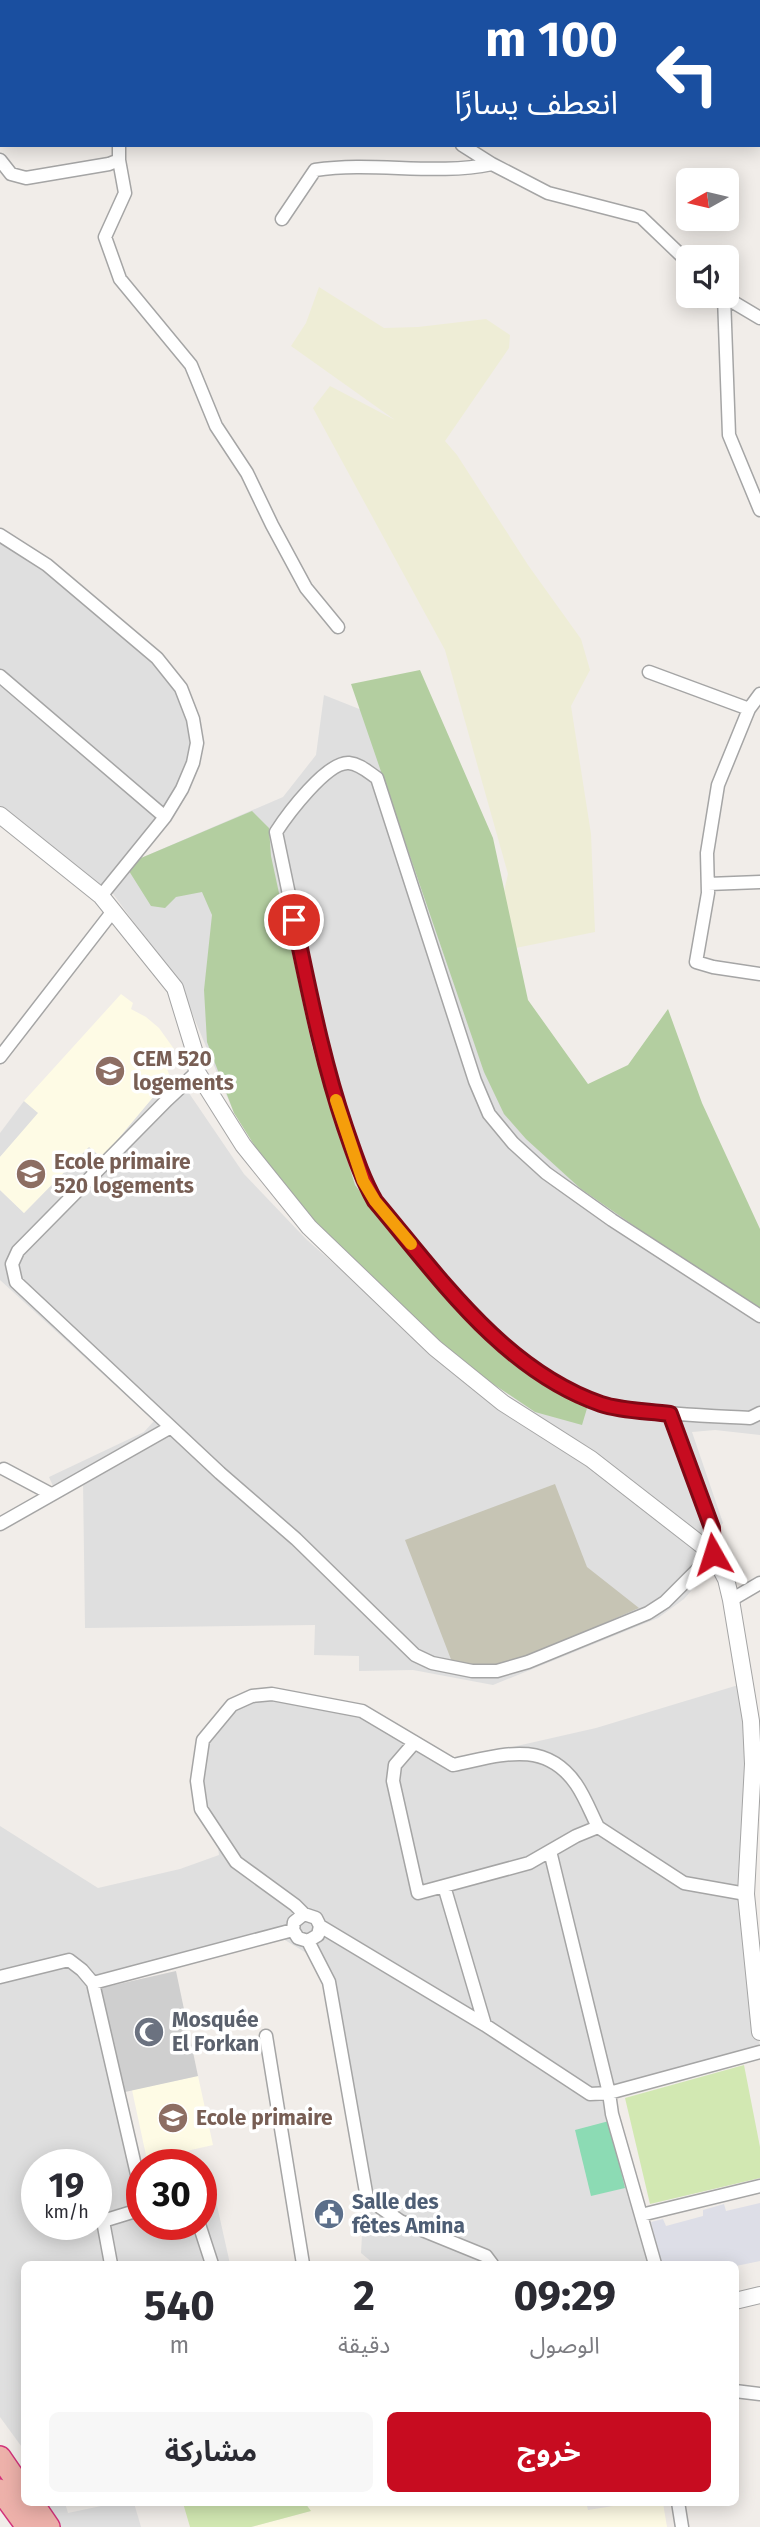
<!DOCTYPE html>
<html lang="ar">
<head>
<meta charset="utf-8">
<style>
	:root { --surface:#fff; --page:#f7f7f7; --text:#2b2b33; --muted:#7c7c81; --accent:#c70c20 }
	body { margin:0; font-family:"Fira Sans","Noto Sans Arabic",sans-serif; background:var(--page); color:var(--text); direction:rtl; height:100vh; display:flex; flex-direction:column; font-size:26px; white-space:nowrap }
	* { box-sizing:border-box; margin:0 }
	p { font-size:23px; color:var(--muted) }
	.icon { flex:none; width:38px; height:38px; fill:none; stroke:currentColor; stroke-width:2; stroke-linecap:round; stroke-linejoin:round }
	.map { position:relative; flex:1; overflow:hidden; direction:ltr }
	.panel { position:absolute; left:21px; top:2261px; width:718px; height:245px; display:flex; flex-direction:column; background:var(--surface); border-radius:10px; box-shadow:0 4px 18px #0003; direction:rtl }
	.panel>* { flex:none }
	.top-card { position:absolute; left:0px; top:0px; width:761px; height:147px; box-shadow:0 4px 18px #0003; direction:rtl; background:#1a4fa0; color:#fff; overflow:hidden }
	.needle { width:46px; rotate:262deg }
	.buttons { position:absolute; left:676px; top:168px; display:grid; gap:14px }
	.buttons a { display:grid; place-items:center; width:63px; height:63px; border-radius:10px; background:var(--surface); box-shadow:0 4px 18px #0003; font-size:35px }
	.speed { position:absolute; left:21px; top:2149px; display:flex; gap:14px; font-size:35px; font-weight:700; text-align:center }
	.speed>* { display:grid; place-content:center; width:91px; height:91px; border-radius:50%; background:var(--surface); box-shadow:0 4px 18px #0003; line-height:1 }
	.speed small { font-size:18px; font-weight:400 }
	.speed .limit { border:10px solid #d22; background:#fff; color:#111 }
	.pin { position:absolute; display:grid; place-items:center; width:60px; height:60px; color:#fff; margin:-30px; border:4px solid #fff; border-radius:50%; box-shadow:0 2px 7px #0007 }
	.me { position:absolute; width:77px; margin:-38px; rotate:354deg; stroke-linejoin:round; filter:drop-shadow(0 0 5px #0008) }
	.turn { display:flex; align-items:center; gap:24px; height:147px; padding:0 28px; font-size:32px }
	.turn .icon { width:91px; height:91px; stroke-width:2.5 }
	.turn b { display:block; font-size:49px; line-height:60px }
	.eta { display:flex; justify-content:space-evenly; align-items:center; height:119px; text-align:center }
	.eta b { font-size:42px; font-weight:700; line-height:49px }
	.primary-button { display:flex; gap:14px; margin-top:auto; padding:14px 28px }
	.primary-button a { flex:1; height:80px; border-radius:10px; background:var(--accent); color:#fff; font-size:28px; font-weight:700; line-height:80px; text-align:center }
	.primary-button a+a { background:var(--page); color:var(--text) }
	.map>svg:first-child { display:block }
	.residential { fill:#dfdfdf; fill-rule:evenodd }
	.education { fill:#fefbe5 }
	.religious { fill:#cfcfcf }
	.construction { fill:#c6c4b4 }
	.farmland { fill:#eeedd6 }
	.grass { fill:#d2e8b2 }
	.forest { fill:#b3cea0 }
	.pitch { fill:#8cdbb4 }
	.parking { fill:#e1e1e1 }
	.plaza { fill:#dddee7 }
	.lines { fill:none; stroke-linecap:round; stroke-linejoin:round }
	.minor-casing { stroke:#a5a5a5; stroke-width:15 }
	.tertiary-casing { stroke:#a5a5a5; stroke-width:18 }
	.trunk-casing { stroke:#d2337b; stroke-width:24 }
	.minor { stroke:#fff; stroke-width:12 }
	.tertiary { stroke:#fff; stroke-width:16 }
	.trunk { stroke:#edb1aa; stroke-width:21 }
	.route-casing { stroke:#810815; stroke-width:18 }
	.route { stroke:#c70c20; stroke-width:12 }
	.slow { stroke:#f59e0b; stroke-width:12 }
	.labels { text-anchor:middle; stroke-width:7; stroke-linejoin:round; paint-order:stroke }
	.education-label { font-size:21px; font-weight:bold; fill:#785e54; stroke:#fff; text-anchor:start }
	.worship-label { font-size:21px; font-weight:bold; fill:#5b616d; stroke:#fff; text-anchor:start }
	.service-label { font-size:21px; font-weight:bold; fill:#4e5e75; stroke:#fff; text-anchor:start }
</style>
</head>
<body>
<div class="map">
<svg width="760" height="2527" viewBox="0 0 760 2527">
	<rect width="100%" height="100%" fill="#f1ede9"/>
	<!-- residential -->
	<path class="residential" d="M0,535L47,565L181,688L197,743L182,789L101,896L0,815Z
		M324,695L450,745L546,1084L760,1264V1435L715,1430L692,1432L723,1523L708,1541L608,1463L471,1369L234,1113L181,987L111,891L141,858L283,797L316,755Z
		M170,1077H178L244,1174L306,1239L460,1375L581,1460L695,1549L698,1559L695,1565L706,1574L684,1599L658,1618L493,1685L413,1670L359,1671V1656L314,1655L315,1625L85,1628L83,1480L56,1493L49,1477L144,1432L154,1421L0,1280V1190L24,1213L89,1146L102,1158Z
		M24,1101L39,1113L0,1157V1133Z
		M745,1683L748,1843L760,2052L609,2093L655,2264H374L361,2253L364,2198L328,1982L308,1954L275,1934L89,1986L138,2202L136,2208L142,2214V2224H201V2204L216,2201L230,2264H24V2450L0,2417V1826L98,1888L180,1869L219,1855L216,1833L201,1809L203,1740L232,1705L252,1696L362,1711L450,1761L596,1728ZM37,2165H96V2224H37Z"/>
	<!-- education -->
	<path class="education" d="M121,994L133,1003L131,1009L146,1017L159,1028L174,1049L171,1051L176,1057L166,1066L170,1077L102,1158L89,1147L24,1213L0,1190V1157L38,1113L24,1101Z
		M198,2076L213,2145L147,2160L132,2090Z
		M305,2502H586L588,2510L632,2503H663L667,2527H251L310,2511Z"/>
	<!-- religious -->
	<path class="religious" d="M176,1971L198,2076L125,2092L116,2075L101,1988Z"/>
	<!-- construction -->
	<path class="construction" d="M555,1484L587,1567L639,1608L520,1660L497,1667H472L452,1662L405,1540Z"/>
	<!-- farmland -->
	<path class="farmland" d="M319,287L384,328L418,327L486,319L510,335L509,348L445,441L457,455L528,565L581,639L590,670L571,706L591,834L595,932L490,953L508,874L445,650L313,408L330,386L395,420L291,346L306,323Z"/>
	<!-- grass -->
	<path class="grass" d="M744,2065L760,2147V2178L650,2204L625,2098Z
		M183,2503H305L311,2511L251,2527H190Z"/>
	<!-- forest -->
	<path class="forest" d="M420,670L493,838L528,1000L588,1084L628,1065L668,1009L702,1103L760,1229V1313L581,1189L526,1139L504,1114L484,1072L351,684Z
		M252,811L269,828L271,856L312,1046L355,1185L414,1261L475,1329L555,1390L588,1405L582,1425L535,1412L471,1369L414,1323L301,1207L261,1156L234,1113L207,1042L204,990L212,915L202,892L176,897L165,908L151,906L129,871L141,858Z"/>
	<!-- pitch -->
	<path class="pitch" d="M609,2121L625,2188L591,2196L575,2130Z"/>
	<!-- parking -->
	<path class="parking" d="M42,2503H65L68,2513L115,2503H134L141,2527H58Z"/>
	<!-- plaza -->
	<path class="plaza" d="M760,2203V2261L736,2266L735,2273V2264H661L651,2222L663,2219L666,2226L703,2216V2210L724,2204L726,2211Z"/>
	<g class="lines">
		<!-- minor casing -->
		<g class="minor-casing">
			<path id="minor" d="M337,0L338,2
				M730,0L734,2
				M135,2L136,0
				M480,2V0
				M760,10V11
				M462,145L492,164L548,193L641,217L688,262
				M0,160L11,174L26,178L109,164L119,160V145
				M119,160L125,193L105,237L120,279L191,365L216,426L247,473L272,525L306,588L338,627
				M282,219L315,170C374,161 434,176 492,164
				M723,296L760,318
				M724,297L729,435L760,510
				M0,535L47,565L157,658L181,688L193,719L197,743L193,763L182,789L165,817L101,896
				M649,672L749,709
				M0,676L165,817
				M760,694L749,709L718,785L707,853L708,893L696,962L713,967L760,974
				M708,884L760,882
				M0,1057L113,911
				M197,1072L167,1100L18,1251L12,1264L16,1282L220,1473L296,1539L415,1655L432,1663L472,1671H497L528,1662L648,1613L665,1602L713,1554L712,1528L670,1414
				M760,1316L612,1220L546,1173L513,1143L489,1114L475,1081L377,778C368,772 360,764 349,763C327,761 287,815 276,832L321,1048L363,1181L375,1201C438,1276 506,1373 602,1404C612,1407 623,1407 633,1409C672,1415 711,1416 750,1418L760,1413
				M4,1469L51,1494
				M0,1524L171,1427
				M731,1600L760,1583
				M414,1743L395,1765L393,1781L418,1893L529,1863L576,1836L598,1827L684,1883L746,1894
				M550,1851L609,2093L760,2052
				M444,1886L485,2025
				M304,1914L295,1905L236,1862L201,1809L197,1781L203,1740L232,1705L252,1696L272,1694L362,1711L453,1765C499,1756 544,1738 576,1784C585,1797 591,1813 598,1827
				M320,1926L485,2025L590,2094L609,2093L612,2114L655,2264
				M308,1941L318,1935L320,1926L316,1918L304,1914L294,1922L293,1930L298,1938L308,1941L329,1982L367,2198L400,2221L486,2256L492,2264
				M0,1977L69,1960L82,1970L93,1983L142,2196
				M93,1983L293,1930
				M266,2036L303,2264
				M641,2215L760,2186
				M199,2224L212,2264
				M111,2264L103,2221L142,2209
				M735,2391L760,2394
				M678,2502L682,2527"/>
		</g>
		<!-- tertiary casing -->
		<g class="tertiary-casing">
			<path id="tertiary" d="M0,815L101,896L175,988L194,1050L197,1072L243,1145L309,1227L435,1348L503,1403L591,1459L713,1554L726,1579L731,1600L751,1721L753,1764L746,1894L760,2032
				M735,2301L760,2295"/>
		</g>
		<!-- trunk casing -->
		<g class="trunk-casing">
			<path id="trunk" d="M0,2457L24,2492
				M0,2490L27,2527
				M32,2502L49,2527"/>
		</g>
		<!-- minor -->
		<use href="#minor" class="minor"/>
		<!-- tertiary -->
		<use href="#tertiary" class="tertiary"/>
		<!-- trunk -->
		<use href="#trunk" class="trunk"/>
	</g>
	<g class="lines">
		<!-- route casing -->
		<g class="route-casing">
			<path id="route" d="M294,920C309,990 322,1059 345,1127C354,1153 362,1178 375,1201C439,1277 503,1370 601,1404C622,1411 648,1411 670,1414L712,1528L713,1554"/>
		</g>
		<!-- route -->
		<use href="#route" class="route"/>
		<!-- slow -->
		<path class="slow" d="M336,1100L363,1181L375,1201L411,1244"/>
	</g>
	<!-- icons -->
	<defs>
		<g id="school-disc" transform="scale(1.575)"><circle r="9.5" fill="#8d6e63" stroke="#fff"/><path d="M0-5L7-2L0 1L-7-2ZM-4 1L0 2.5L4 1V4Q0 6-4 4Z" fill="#fff"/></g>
		<g id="mosque-disc" transform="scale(1.575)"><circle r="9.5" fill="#6b7280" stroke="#fff"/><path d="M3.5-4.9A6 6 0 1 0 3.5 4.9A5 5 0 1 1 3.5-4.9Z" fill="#fff"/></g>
		<g id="civic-disc" transform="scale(1.575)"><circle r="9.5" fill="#5c6f8a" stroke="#fff"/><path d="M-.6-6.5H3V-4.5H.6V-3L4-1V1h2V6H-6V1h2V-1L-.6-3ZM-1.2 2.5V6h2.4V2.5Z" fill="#fff"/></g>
	</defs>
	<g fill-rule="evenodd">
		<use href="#school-disc" x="110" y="1071"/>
		<use href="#school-disc" x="31" y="1174"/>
		<use href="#mosque-disc" x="149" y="2032"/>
		<use href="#school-disc" x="173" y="2118"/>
		<use href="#civic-disc" x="329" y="2214"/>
	</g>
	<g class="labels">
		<!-- education labels -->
		<g class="education-label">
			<text x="133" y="1066">CEM 520<tspan x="133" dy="24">logements</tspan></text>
			<text x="54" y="1169">Ecole primaire<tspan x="54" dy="24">520 logements</tspan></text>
			<text x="196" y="2125">Ecole primaire</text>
		</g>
		<!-- worship labels -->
		<g class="worship-label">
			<text x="172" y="2027">Mosquée<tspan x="172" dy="24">El Forkan</tspan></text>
		</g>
		<!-- service labels -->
		<g class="service-label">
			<text x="352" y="2209">Salle des<tspan x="352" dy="24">fêtes Amina</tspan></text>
		</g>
	</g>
</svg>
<div class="buttons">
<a><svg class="needle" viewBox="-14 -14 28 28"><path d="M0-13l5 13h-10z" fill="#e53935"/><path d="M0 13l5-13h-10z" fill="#7c7c81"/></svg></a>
<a><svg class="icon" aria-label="sound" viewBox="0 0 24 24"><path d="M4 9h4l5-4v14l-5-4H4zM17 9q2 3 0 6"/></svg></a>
</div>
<div class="speed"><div>19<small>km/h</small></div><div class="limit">30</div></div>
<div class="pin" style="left:294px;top:920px;background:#d93025"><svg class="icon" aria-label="arrive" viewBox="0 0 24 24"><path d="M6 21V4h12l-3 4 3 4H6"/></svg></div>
<svg class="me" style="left:713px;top:1554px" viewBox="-20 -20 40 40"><path d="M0-17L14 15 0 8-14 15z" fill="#c70c20" stroke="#fff" stroke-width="4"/></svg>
<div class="top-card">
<div class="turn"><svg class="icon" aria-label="left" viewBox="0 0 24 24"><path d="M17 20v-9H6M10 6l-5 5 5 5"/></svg><div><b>100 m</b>انعطف يسارًا</div></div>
</div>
<section class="panel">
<div class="eta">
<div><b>09:29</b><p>الوصول</p></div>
<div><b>2</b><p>دقيقة</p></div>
<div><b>540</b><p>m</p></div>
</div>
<div class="primary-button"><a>خروج</a><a>مشاركة</a></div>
</section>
</div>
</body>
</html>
